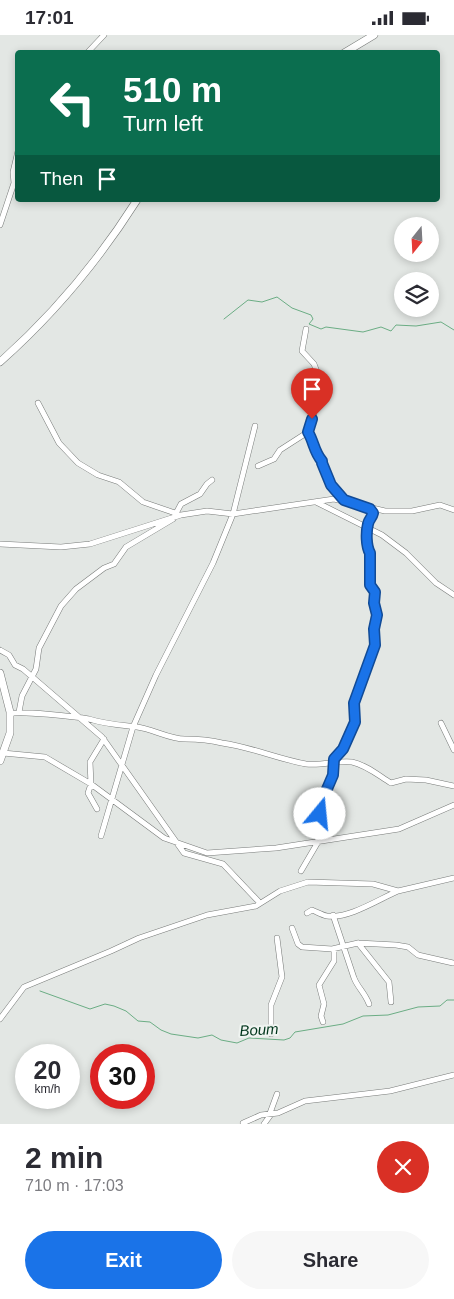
<!DOCTYPE html>
<html lang="en">
<head>
<meta charset="utf-8">
<style>
	:root { --surface:#fff; --page:#f7f7f7; --text:#2b2b33; --muted:#7c7c81; --accent:#1a73e8 }
	body { margin:0; font-family:Helvetica,sans-serif; background:var(--page); color:var(--text); height:100vh; display:flex; flex-direction:column; font-size:19px; white-space:nowrap }
	* { box-sizing:border-box; margin:0 }
	p { font-size:16px; color:var(--muted) }
	.icon { flex:none; width:28px; height:28px; fill:none; stroke:currentColor; stroke-width:2; stroke-linecap:round; stroke-linejoin:round }
	.map { position:relative; height:1089px; overflow:hidden }
	.drawer { display:flex; flex-direction:column; background:var(--surface); flex:1 }
	.drawer>* { flex:none }
	.banner { position:absolute; left:15px; top:15px; width:425px; height:152px; border-radius:5px; box-shadow:0 2px 8px #0003; background:#0b6e4f; color:#fff; overflow:hidden }
	.needle { width:32px; rotate:198deg }
	.buttons { position:absolute; left:394px; top:182px; display:grid; gap:10px }
	.buttons a { display:grid; place-items:center; width:45px; height:45px; border-radius:50%; background:var(--surface); box-shadow:0 2px 8px #0003; font-size:25px }
	.speed { position:absolute; left:15px; top:1009px; display:flex; gap:10px; font-size:25px; font-weight:700; text-align:center }
	.speed>* { display:grid; place-content:center; width:65px; height:65px; border-radius:50%; background:var(--surface); box-shadow:0 2px 8px #0003; line-height:1 }
	.speed small { font-size:12px; font-weight:400 }
	.speed .limit { border:8px solid #d22; background:#fff; color:#111 }
	.pin { position:absolute; display:grid; place-items:center; width:42px; height:42px; color:#fff; margin:-51px -21px; border-radius:50% 50% 50% 0; rotate:-45deg; box-shadow:0 0 5px #0007 }
	.pin .icon { rotate:45deg }
	.me { position:absolute; width:55px; margin:-28px; rotate:17deg; stroke-linejoin:round; filter:drop-shadow(0 0 4px #0008) }
	.turn { display:flex; align-items:center; gap:18px; height:105px; padding:0 25px; font-size:22px }
	.turn .icon { width:65px; height:65px; stroke-width:2.5 }
	.turn b { display:block; font-size:35px; line-height:42px }
	.then { display:flex; align-items:center; height:48px; padding:0 25px; background:#0003; gap:10px; font-size:19px }
	.round { display:grid; place-items:center; flex:none; width:52px; height:52px; border-radius:26px; background:var(--page) }
	.overview { display:flex; align-items:center; justify-content:space-between; height:85px; padding:0 25px }
	h1 { font-size:30px; font-weight:800; line-height:38px }
	.primary-button { display:flex; gap:10px; margin-top:auto; padding:10px 25px }
	.primary-button a { flex:1; height:58px; border-radius:30px; background:var(--accent); color:#fff; font-size:20px; font-weight:800; line-height:58px; text-align:center }
	.primary-button a+a { background:var(--page); color:var(--text) }
	.status { display:flex; justify-content:space-between; align-items:center; height:35px; padding:0 25px; background:var(--surface); direction:ltr }
	.status svg { height:14px; fill:currentColor }
	.map>svg:first-child { display:block }
	.lines { fill:none; stroke-linecap:round; stroke-linejoin:round }
	.stream { stroke:#6bad84; stroke-width:1 }
	.street-casing { stroke:#787b79; stroke-width:6 }
	.secondary-casing { stroke:#787b79; stroke-width:8 }
	.street { stroke:#fff; stroke-width:5 }
	.secondary { stroke:#fff; stroke-width:7 }
	.route-casing { stroke:#114b97; stroke-width:12 }
	.route { stroke:#1a73e8; stroke-width:9 }
	.labels { text-anchor:middle; stroke-width:4; stroke-linejoin:round; paint-order:stroke }
	.water-label { font-size:15px; font-style:italic; fill:#00351b; stroke:#f0f4f1 }
</style>
</head>
<body>
<div class="status"><b>17:01</b><svg viewBox="0 0 49 12"><path d="M0 12V9h3v3zM5 12V6h3v6zM10 12V3h3v9zM15 12V0h3v12zM26 1h20v11H26zM47 4h2v5h-2z"/></svg></div>
<div class="map">
<svg width="454" height="1089" viewBox="0 0 454 1089">
	<rect width="100%" height="100%" fill="#e3e7e4"/>
	<g class="lines">
		<!-- stream -->
		<path class="stream" d="M224,284L248,265L262,267L277,262L292,273L311,280L313,284L309,289L321,294L326,292L363,297L381,292L391,296L396,290L416,291L441,287L454,295
			M40,956L90,974L105,969L114,971L126,976L138,986L150,987L161,995L171,999L198,1003L212,1000L221,1005L237,1008L249,1003L284,1005L290,1003L295,997L343,989L363,981L388,980L418,972L440,971L447,965H454"/>
		<!-- street casing -->
		<g class="street-casing">
			<path id="street" d="M87,18L104,0
				M0,190L14,148L13,137L18,116
				M306,294L302,316L314,329L322,350L316,361L320,371L315,373L311,391L308,397L314,407L315,417L322,426L331,450L343,465
				M38,368L59,408L78,428L98,440L119,447L143,467L175,478
				M258,431L274,424L280,415L308,397
				M316,467L382,500L406,518L436,548L454,560
				M0,509L61,512L90,509L181,480L207,476L233,479L334,464L385,476H412L440,470L454,475
				M0,615L9,620L15,630L23,634L102,702L184,818L223,829L260,868
				M19,677L22,661L36,634L39,613L61,571L76,554L104,533L114,529L126,512L173,484L181,469L200,459L207,449L212,445
				M10,679C17,675 78,682 89,684C105,689 120,690 137,692C153,694 169,704 185,704C198,704 210,705 222,708C251,712 278,724 306,729C322,731 338,725 352,727C366,730 378,740 391,748L406,744L426,745L454,751
				M441,688L454,715
				M3,718L45,722L91,749L164,803L207,818L276,813L399,794L454,770
				M97,774L88,758L91,749L90,727L104,704
				M101,801L133,692L156,640L213,528L233,479L255,391
				M301,836L318,807L317,790L323,775L324,761L333,740L334,724L343,714L355,687L354,668L375,610L374,594L377,580L374,568L375,557L370,550L371,518C364,508 367,490 373,482L370,474
				M307,878L312,875C317,877 322,880 327,881C349,884 379,864 398,856
				M333,880L354,943C358,953 365,958 369,969
				M292,893L298,909L302,912L332,914L358,908L396,910L408,912L418,920L453,928
				M358,908L389,947L391,967
				M0,984L24,952L111,916L139,903L207,880L256,871L280,856L308,847L373,849L398,856L454,843
				M323,987L321,981L324,969L319,950L334,926V914
				M271,999V970L282,942L277,903
				M270,1078L277,1059
				M243,1088L261,1080L278,1078L305,1066L390,1056L454,1040
				M264,1089L272,1078"/>
		</g>
		<!-- secondary casing -->
		<g class="secondary-casing">
			<path id="secondary" d="M344,18L374,0
				M0,327C54,279 99,225 137,165
				M0,638L10,677V698L0,726"/>
		</g>
		<!-- street -->
		<use href="#street" class="street"/>
		<!-- secondary -->
		<use href="#secondary" class="secondary"/>
	</g>
	<g class="lines">
		<!-- route casing -->
		<g class="route-casing">
			<path id="route" d="M312,384L308,397C314,407 314,417 322,426V428L331,450L344,465L370,474L373,478C372,483 369,484 368,489C366,497 366,511 370,518V550L375,557L374,568L377,580L374,594L375,610L354,668L355,687L343,714L334,724L333,740L324,761L320,779"/>
		</g>
		<!-- route -->
		<use href="#route" class="route"/>
	</g>
	<g class="labels">
		<!-- water labels -->
		<g class="water-label">
			<text transform="translate(259 995) rotate(-3)" y="5">Boum</text>
		</g>
	</g>
</svg>
<div class="buttons">
<a><svg class="needle" viewBox="-14 -14 28 28"><path d="M0-13l5 13h-10z" fill="#e53935"/><path d="M0 13l5-13h-10z" fill="#7c7c81"/></svg></a>
<a><svg class="icon" aria-label="layers" viewBox="0 0 24 24"><path d="M12 4l9 5-9 5-9-5zM3 14l9 5 9-5"/></svg></a>
</div>
<div class="speed"><div>20<small>km/h</small></div><div class="limit">30</div></div>
<div class="pin" style="left:312px;top:384px;background:#d93025"><svg class="icon" aria-label="arrive" viewBox="0 0 24 24"><path d="M6 21V4h12l-3 4 3 4H6"/></svg></div>
<svg class="me" style="left:320px;top:779px" viewBox="-20 -20 40 40"><circle r="19" fill="#fff"/><path d="M0-13L10 11 0 6-10 11z" fill="#1a73e8"/></svg>
<div class="banner">
<div class="turn"><svg class="icon" aria-label="left" viewBox="0 0 24 24"><path d="M17 20v-9H6M10 6l-5 5 5 5"/></svg><div><b>510 m</b>Turn left</div></div>
<div class="then">Then<svg class="icon" aria-label="arrive" viewBox="0 0 24 24"><path d="M6 21V4h12l-3 4 3 4H6"/></svg></div>
</div>
</div>
<section class="drawer">
<div class="overview"><div><h1>2 min</h1><p>710 m · 17:03</p></div><a class="round" style="background:#d93025;color:#fff"><svg class="icon" aria-label="close" viewBox="0 0 24 24"><path d="M6 6l12 12M18 6L6 18"/></svg></a></div>
<div class="primary-button"><a>Exit</a><a>Share</a></div>
</section>
</body>
</html>
